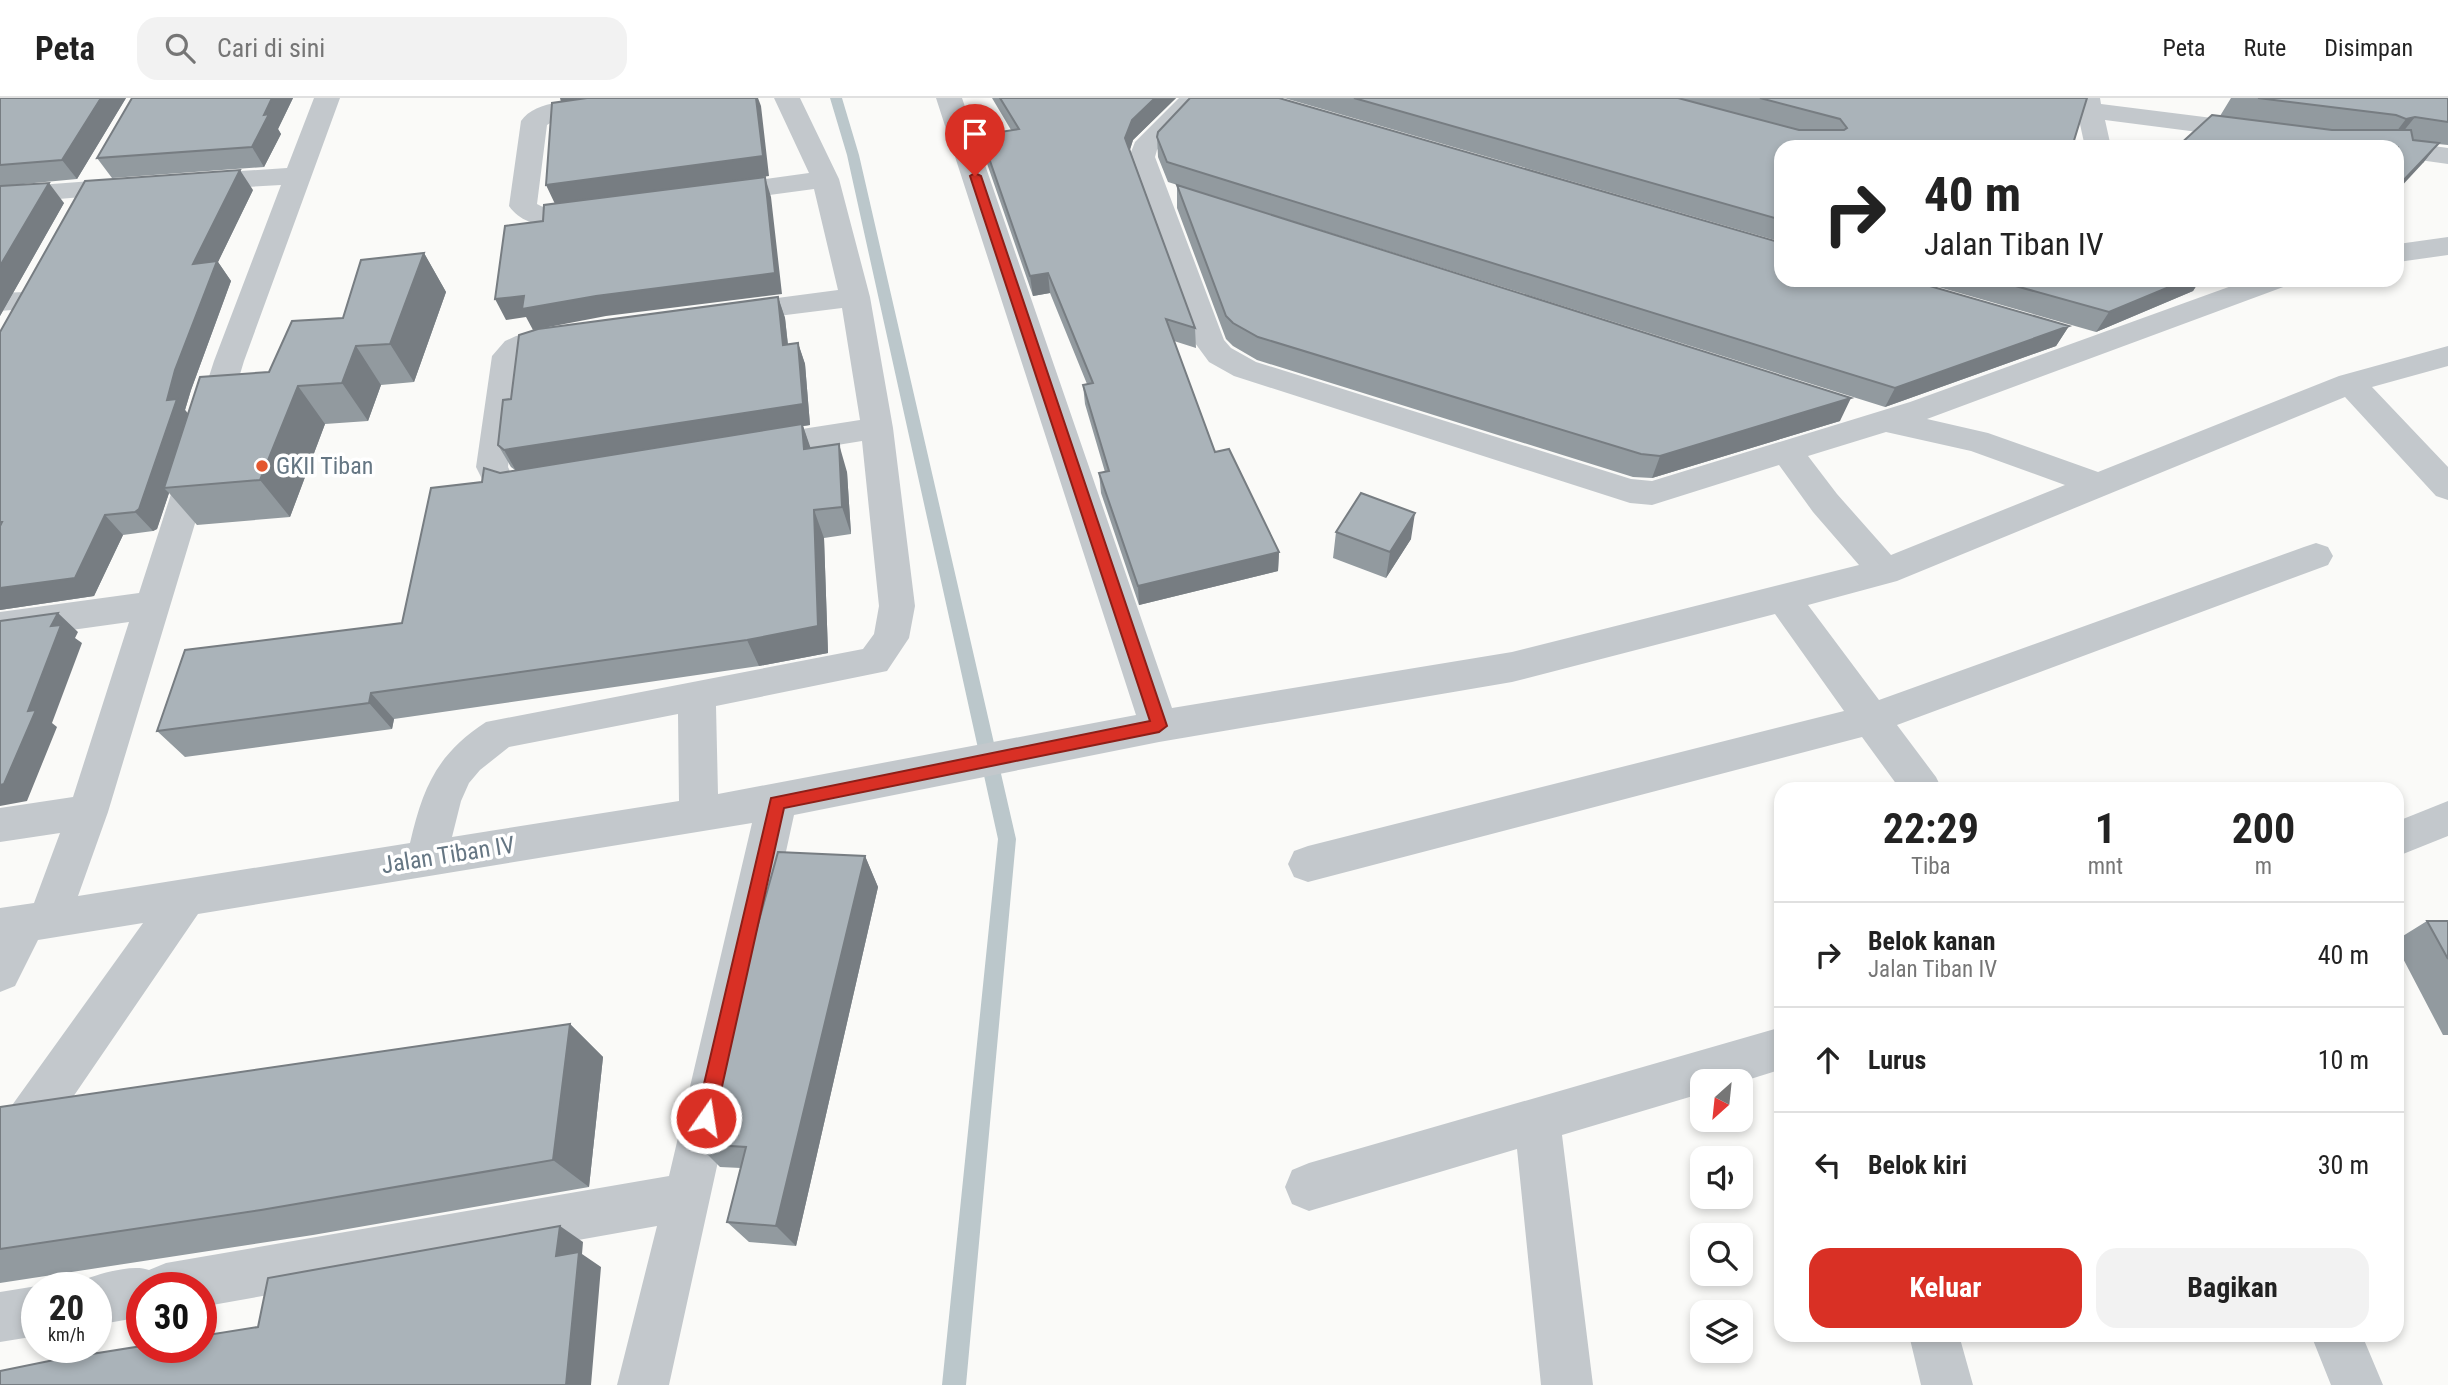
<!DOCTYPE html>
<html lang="id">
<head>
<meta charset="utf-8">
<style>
	:root { --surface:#fff; --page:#f2f2f2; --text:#222; --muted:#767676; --line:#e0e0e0; --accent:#d93025 }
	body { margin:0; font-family:"Roboto Condensed",sans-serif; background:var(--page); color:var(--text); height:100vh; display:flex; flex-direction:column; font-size:26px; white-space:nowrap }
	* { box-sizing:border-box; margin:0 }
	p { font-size:23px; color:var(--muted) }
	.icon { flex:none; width:38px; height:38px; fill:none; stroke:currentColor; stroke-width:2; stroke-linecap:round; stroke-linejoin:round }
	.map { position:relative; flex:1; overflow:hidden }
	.panel { position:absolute; left:1774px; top:684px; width:630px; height:560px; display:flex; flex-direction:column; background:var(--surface); border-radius:21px; box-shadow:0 4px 10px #0003 }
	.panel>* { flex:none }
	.banner { position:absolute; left:1774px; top:42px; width:630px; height:147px; border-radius:21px; box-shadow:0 4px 10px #0003; background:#fff; color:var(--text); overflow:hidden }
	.needle { width:46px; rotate:207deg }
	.buttons { position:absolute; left:1690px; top:971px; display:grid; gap:14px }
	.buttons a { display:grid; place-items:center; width:63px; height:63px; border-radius:14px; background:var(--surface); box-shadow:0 4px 10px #0003; font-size:35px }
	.speed { position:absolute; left:21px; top:1174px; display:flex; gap:14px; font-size:35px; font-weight:700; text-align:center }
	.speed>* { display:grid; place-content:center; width:91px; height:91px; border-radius:50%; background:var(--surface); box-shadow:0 4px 10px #0003; line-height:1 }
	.speed small { font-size:18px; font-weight:400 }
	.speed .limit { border:10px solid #d22; background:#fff; color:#111 }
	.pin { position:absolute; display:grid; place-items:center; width:60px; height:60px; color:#fff; margin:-72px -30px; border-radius:50% 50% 50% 0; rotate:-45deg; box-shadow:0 0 7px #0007 }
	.pin .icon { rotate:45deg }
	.me { position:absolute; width:77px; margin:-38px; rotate:13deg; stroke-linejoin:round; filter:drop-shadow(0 0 5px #0008) }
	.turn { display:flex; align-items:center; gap:24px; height:147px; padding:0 35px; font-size:32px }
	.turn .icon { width:91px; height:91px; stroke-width:2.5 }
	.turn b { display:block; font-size:49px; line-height:60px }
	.eta { display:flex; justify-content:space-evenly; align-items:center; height:119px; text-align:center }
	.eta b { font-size:42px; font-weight:700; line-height:49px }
	.cta { display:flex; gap:14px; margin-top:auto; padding:14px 35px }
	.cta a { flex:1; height:80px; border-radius:21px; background:var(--accent); color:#fff; font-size:28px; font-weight:700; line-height:80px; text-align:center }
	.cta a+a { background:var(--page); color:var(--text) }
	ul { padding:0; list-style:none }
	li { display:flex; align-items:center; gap:21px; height:105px; padding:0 35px; border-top:2px solid var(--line) }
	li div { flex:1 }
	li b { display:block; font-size:26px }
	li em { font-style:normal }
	header { display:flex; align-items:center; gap:42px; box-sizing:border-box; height:98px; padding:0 35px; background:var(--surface); border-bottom:2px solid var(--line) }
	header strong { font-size:33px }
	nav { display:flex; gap:38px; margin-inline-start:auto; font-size:24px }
	.search { width:490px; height:63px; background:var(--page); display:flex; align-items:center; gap:18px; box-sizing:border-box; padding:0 24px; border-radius:21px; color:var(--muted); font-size:26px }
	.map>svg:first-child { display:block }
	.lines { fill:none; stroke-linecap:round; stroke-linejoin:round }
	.stream { fill:#bbc7cb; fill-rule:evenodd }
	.minor { fill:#c3c8cc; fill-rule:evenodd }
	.wall { fill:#929a9f }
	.shaded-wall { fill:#777d82 }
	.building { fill:#aab3b9; stroke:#777d82; stroke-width:2 }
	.route { fill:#d93025; stroke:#8d1f18; stroke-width:2 }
	.poi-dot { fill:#e4572e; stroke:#fff; stroke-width:2.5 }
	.labels { text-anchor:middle; stroke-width:7; stroke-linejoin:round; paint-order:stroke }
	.poi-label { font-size:24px; fill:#657683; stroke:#fff; text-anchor:start }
	.street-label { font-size:24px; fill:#657683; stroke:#fff }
</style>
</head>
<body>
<header>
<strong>Peta</strong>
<div class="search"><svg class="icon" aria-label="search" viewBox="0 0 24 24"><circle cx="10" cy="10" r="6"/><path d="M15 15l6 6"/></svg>Cari di sini</div>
<nav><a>Peta</a><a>Rute</a><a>Disimpan</a></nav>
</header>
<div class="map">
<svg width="2448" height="1287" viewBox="0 0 2448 1287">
	<rect width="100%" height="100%" fill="#fafaf8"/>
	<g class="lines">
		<!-- stream -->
		<path class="stream" d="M830,0H842L859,57L1016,741L966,1287H942L998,741L847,57Z"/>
		<!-- minor -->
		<path class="minor" d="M314,0H340L244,263L108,714L78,798L410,745C423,689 437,656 486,624L863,551L874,536L879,508L862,343L758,360L746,357L742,349L746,341L758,338L860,322L842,210L731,224L720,222L716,215L720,208L731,206L838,192L814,91L716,104L706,102L702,96L706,90L716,88L809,75L774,0H800L839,81L870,199L893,330L915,508L909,540L887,573L716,608L718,696L1136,617L936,0H962L1172,610L1512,554L1859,467L1813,414L1779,367L1652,407L1630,405L1234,278L1209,264L1195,245L1129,59L1135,44L1179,0H1206L1157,52L1155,59L1224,242L1231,250L1256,264L1631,381L1652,383L1910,304L2248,182H2291L2286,188L1927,321L1988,335L2098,374L2339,278L2448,248V268L2372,289L2448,369V402L2436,398L2345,299L1897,483L1808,507L1879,602L2304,449L2316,445L2328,449L2333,458L2328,467L1897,627L1936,679L1942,691H1900L1862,639L1308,784L1294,779L1288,766L1294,753L1308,748L1844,613L1775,516L1512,584L1159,644L794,717L669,1287H617L657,1128L201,1209V1190H142V1219L96,1227V1190H76L78,1184C95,1177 132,1165 149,1172L166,1165L669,1078L752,725L198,816L17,1081L0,1088V1024L143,825L38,842L15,888L0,894V810L34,805L60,735L0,744V710L73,699L129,524L0,542V514L139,495L214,263L281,87L194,92L184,90L180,84L184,78L194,76L287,70ZM1886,334L1971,353L2065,387L1891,457L1837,396L1808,358ZM678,616L679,703L452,739L461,703L469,685L480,672L509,649Z
			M602,0H672L668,5L659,8L555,22L547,27L537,106C557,119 582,102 604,107L608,113L604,119C575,126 530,138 509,108L521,23C536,1 578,3 602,0Z
			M2027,0H2100L2101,6L2252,25L2261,27L2265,33L2261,39L2252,41L2105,22L2111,49H2085L2078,17L2031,5Z
			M2398,43L2448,50V66L2398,59V49H2386L2389,45Z
			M131,80L141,82L145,88L141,94L0,106V90Z
			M2448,139V157L2398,164V146Z
			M25,194L35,196L40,203L35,210L0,213V195Z
			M567,227L578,230L582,237L578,244L535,253L519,265L508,369L511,375C525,378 537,372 551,376L556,384L551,392L516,400L487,391L476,369L492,258L505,243L516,238Z
			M2448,703V738L2398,758V723Z
			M1782,929V971L1741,984H1703V995L1562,1037L1593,1287H1541L1517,1051L1309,1113L1292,1106L1285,1089L1292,1072L1309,1065Z
			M37,1188L42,1190H37V1238L0,1244V1194Z
			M1909,1237H1959L1973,1287H1921Z
			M2311,1237H2362L2383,1287H2331Z"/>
	</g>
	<!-- wall -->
	<path class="wall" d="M0,0H126L77,81L2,88L64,105L0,218Z
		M132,0H293L278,31L281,36L264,69L112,80L97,60Z
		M992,0H1176L1133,42L1130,52L1195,230L1196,250L1174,243L1215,354L1279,454L1278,473L1139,507L1101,395L1099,375L1105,374L1085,306L1083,287L1087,286L1050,195L1033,198L984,57L981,37L1011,32Z
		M1284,0H2087L1782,49V144Z
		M2231,0H2448V47L2438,46L2423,65L2220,18Z
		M1157,39L2069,228L2056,248L1885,309L1168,84L1158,59Z
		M1177,87L1840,323L1652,380L1633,379L1257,262L1233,248L1226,241L1177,110Z
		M253,92L218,164L231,183L191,292L185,312L188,316L269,274L343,220L424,155L446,194L414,284L381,287L368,323L325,326L290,419L197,427L169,395L157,431L153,433L123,437L94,498L0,512V234Z
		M1914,182H2200L2193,193L2096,234Z
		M778,199L785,220L788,246L798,245L805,266L810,327L803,328L810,350L847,374L851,436L824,440L828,555L759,568L394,621L392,631L185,659L157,633L402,525L500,375L515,372L511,369L498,347L511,301Z
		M1336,434L1411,441L1386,480L1333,460Z
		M865,758L878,789L796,1148L749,1144L727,1124L741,1070L720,1069L697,1046Z
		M2427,823H2448V937H2443L2398,851V841Z
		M570,926L603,959L589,1089L313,1137L0,1185V1009Z"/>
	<!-- shaded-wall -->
	<path class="shaded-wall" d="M101,0H126L77,81L62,62Z
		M272,0H293L278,31L281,36L264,69L252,49L264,17Z
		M560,0H602L561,4Z
		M756,0H758L761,8L769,78L555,106L546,87Z
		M1155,0H1176L1133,42L1127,60L1125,40L1132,22Z
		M2415,19L2398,40L2390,42L2406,21Z
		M2439,45L2423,65L2398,92V88Z
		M240,72L253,92L218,164L231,183L191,292L185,312L193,321L164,390L169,395L157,431L153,433L135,414L167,302L193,166Z
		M765,79L771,99L782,196L606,218L533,232L526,219L506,222L495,201Z
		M49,85L64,105L0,218V168Z
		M424,155L446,194L414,284L390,246Z
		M1048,175L1050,195L1033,198L1030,178Z
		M2186,182H2200L2193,193L2096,234L2109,214Z
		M778,199L785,220L790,268L783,247Z
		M2069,228L2056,248L1885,309L1895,290Z
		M798,245L805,266L810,327L803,328L812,354L516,373L504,352Z
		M356,248L381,287L368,323L342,285Z
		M298,288L325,326L290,419L260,382Z
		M1851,300L1840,323L1652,380L1660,358Z
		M839,346L847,374L851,436L842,409Z
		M814,412L824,440L828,555L759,568L747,542Z
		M1415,415L1411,441L1386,480L1390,454Z
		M105,417L123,437L94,498L0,512V490Z
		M1279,454L1278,473L1139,507L1138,488Z
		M58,515L78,534L75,540L82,545L52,625L57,629L27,703L0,708V687L28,613L51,528Z
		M371,595L394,621L392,631L369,605Z
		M865,758L878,789L796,1148L776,1128Z
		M570,926L603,959L589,1089L553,1062Z
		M560,1128L583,1144L582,1156L601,1169L591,1287H566L556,1158Z"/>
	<!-- building -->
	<path class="building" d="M0,0H101L62,62L0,67Z
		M132,0H272L264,17L269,16L252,49L97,60Z
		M587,0H756L763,58L546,87L552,5Z
		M1000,0H1155L1132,22L1125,40L1195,230L1166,221L1215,354L1229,351L1279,454L1138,488L1099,375L1109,373L1083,287L1093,285L1048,175L1030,178L981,37L1019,31Z
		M1190,0H1279L1782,145V182H1909L2069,228L1895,290L1167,64L1157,39L1158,34Z
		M1354,0H1678L1799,32H1844L1847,30L1840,21L1760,0H2087L2072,49H1782V122Z
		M2258,0H2448V24L2415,19L2406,21L2396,17Z
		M2212,17L2332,32H2411L2413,42L2439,45L2398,88V49H2177Z
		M240,72L193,166L217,163L175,272L167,302L177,301L139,411L135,414L105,417L75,480L0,490V428L2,424H0V234L85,83Z
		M765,79L775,175L596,198L522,211L524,198L495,201L505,128L543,123L544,107Z
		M49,85L0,168V88Z
		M1177,87L1851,300L1660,358L1641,356L1258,239L1233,225L1226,218Z
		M424,155L390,246L356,248L342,285L298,288L260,382L164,390L200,279L269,274L292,223L343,220L361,162Z
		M1994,182H2186L2109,214Z
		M778,199L783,247L798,245L803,306L504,352L498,347L503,302L511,301L519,237L538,231Z
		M802,326L804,351L839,346L842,409L814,412L818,528L747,542L371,595L369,605L157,633L185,552L402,525L431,390L482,384L484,370L500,375Z
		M1361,395L1415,415L1390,454L1336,434Z
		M58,515L51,528L61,527L28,613L36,612L4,686L0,687V523Z
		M778,754L865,758L776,1128L727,1124L746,1049L697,1046Z
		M2427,823H2448V861Z
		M570,926L553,1062L261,1112L0,1151V1009Z
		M560,1128L556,1158L579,1154L566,1287H0V1273L54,1262L142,1248V1250H201V1238L258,1229L268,1180Z"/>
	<!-- route -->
	<path class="route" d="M975,75L981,78L1167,628L1159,634L784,710L715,1020L713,1027L706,1029L699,1027L696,1020L771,700L1150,623L970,78Z"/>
	<!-- markers -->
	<circle class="poi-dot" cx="262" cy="368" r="7"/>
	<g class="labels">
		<!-- poi labels -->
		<g class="poi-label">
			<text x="276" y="376">GKII Tiban</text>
		</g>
		<!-- street labels -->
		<g class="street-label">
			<text transform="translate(448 757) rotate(-9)" y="8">Jalan Tiban IV</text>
		</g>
	</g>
</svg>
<div class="buttons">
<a><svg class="needle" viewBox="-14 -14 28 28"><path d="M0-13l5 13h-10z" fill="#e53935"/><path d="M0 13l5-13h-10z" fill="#767676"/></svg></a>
<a><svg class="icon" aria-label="sound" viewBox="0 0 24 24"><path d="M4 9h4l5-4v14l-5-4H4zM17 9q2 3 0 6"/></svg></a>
<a><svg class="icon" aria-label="search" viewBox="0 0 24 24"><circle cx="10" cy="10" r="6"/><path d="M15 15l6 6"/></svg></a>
<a><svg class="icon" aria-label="layers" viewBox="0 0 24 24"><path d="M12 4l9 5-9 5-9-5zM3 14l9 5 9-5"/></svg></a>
</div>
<div class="speed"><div>20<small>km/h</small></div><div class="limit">30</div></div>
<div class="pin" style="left:975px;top:78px;background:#d93025"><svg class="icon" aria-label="arrive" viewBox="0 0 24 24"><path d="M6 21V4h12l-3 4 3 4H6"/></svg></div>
<svg class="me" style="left:706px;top:1020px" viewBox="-20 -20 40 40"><circle r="17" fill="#d93025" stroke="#fff" stroke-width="3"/><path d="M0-11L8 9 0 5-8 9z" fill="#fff"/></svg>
<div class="banner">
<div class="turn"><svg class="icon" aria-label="right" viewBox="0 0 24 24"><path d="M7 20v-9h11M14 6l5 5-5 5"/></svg><div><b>40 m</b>Jalan Tiban IV</div></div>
</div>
<section class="panel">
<div class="eta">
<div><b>22:29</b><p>Tiba</p></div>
<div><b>1</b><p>mnt</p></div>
<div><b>200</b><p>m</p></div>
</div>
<ul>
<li><svg class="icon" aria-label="right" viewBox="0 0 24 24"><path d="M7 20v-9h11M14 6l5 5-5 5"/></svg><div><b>Belok kanan</b><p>Jalan Tiban IV</p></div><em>40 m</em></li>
<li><svg class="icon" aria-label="ahead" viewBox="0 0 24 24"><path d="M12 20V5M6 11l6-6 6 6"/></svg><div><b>Lurus</b></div><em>10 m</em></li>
<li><svg class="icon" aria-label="left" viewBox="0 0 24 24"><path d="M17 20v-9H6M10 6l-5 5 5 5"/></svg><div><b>Belok kiri</b></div><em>30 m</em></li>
</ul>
<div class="cta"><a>Keluar</a><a>Bagikan</a></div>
</section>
</div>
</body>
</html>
